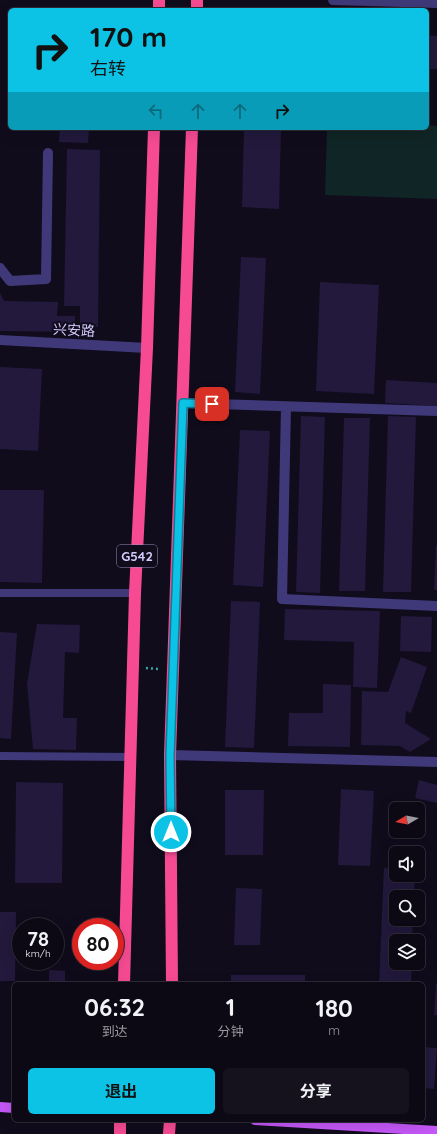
<!DOCTYPE html>
<html lang="zh">
<head>
<meta charset="utf-8">
<style>
	:root { --surface:#0c0915; --page:#15121e; --text:#f1f3f6; --muted:#9a9aa0; --line:#2c2a34; --accent:#0cc3e6 }
	body { margin:0; font-family:Quicksand,"Noto Sans SC",sans-serif; background:var(--page); color:var(--text); height:100vh; display:flex; flex-direction:column; font-size:15px; white-space:nowrap }
	* { box-sizing:border-box; margin:0 }
	p { font-size:13px; color:var(--muted) }
	.icon { flex:none; width:22px; height:22px; fill:none; stroke:currentColor; stroke-width:2; stroke-linecap:round; stroke-linejoin:round }
	.map { position:relative; flex:1; overflow:hidden }
	.sheet { position:absolute; left:12px; top:982px; width:413px; height:140px; display:flex; flex-direction:column; background:var(--surface); border-radius:6px; box-shadow:0 4px 16px #0002,0 0 0 1px var(--line) }
	.sheet>* { flex:none }
	.guide { position:absolute; left:8px; top:8px; width:421px; height:122px; border-radius:6px; box-shadow:0 4px 16px #0002,0 0 0 1px var(--line); background:#0cc3e6; color:#111; overflow:hidden }
	.needle { width:26px; rotate:260deg }
	.buttons { position:absolute; left:389px; top:802px; display:grid; gap:8px }
	.buttons a { display:grid; place-items:center; width:36px; height:36px; border-radius:6px; background:var(--surface); box-shadow:0 4px 16px #0002,0 0 0 1px var(--line); font-size:20px }
	.speed { position:absolute; left:12px; top:918px; display:flex; gap:8px; font-size:20px; font-weight:700; text-align:center }
	.speed>* { display:grid; place-content:center; width:52px; height:52px; border-radius:50%; background:var(--surface); box-shadow:0 4px 16px #0002,0 0 0 1px var(--line); line-height:1 }
	.speed small { font-size:10px; font-weight:400 }
	.speed .limit { border:6px solid #d22; background:#fff; color:#111 }
	.pin { position:absolute; display:grid; place-items:center; width:34px; height:34px; color:#fff; margin:-17px; border-radius:8px; box-shadow:0 2px 6px #0006 }
	.me { position:absolute; width:44px; margin:-22px; rotate:0deg; stroke-linejoin:round; filter:drop-shadow(0 0 3px #0008) }
	.turn { display:flex; align-items:center; gap:14px; height:84px; padding:0 16px; font-size:18px }
	.turn .icon { width:52px; height:52px; stroke-width:2.5 }
	.turn b { display:block; font-size:28px; line-height:34px }
	.lanes { display:flex; align-items:center; height:38px; padding:0 16px; background:#0003; justify-content:center; gap:20px; direction:ltr }
	.lanes .off { opacity:.35 }
	.eta { display:flex; justify-content:space-evenly; align-items:center; height:68px; text-align:center }
	.eta b { font-size:24px; font-weight:700; line-height:28px }
	.action { display:flex; gap:8px; margin-top:auto; padding:8px 16px }
	.action a { flex:1; height:46px; border-radius:6px; background:var(--accent); color:#111; font-size:16px; font-weight:700; line-height:46px; text-align:center }
	.action a+a { background:var(--page); color:var(--text) }
	.map>svg:first-child { display:block }
	.green { fill:#102525 }
	.building { fill:#22193c }
	.lines { fill:none; stroke-linecap:round; stroke-linejoin:round }
	.path { stroke:#33a7a7; stroke-width:2.5; stroke-dasharray:2 3; stroke-linecap:butt }
	.lane { stroke:#403979; stroke-width:8 }
	.street { stroke:#403979; stroke-width:10 }
	.primary { stroke:#c457f7; stroke-width:10 }
	.highway { stroke:#f64b93; stroke-width:12 }
	.route-casing { stroke:#087f96; stroke-width:10 }
	.route { stroke:#0cc3e6; stroke-width:7 }
	.labels { text-anchor:middle; stroke-width:4; stroke-linejoin:round; paint-order:stroke }
	.shield { fill:#100c1c; stroke:#9891b9; stroke-width:1 }
	.shield-label { font-size:13px; font-weight:bold; fill:#d3cafc }
	.street-label { font-size:14px; fill:#d3cafc; stroke:#100c1c }
</style>
</head>
<body>
<div class="map">
<svg width="437" height="1134" viewBox="0 0 437 1134">
	<rect width="100%" height="100%" fill="#100c1c"/>
	<!-- green -->
	<path class="green" d="M427,125L437,126V199L325,195L327,128H427Z"/>
	<!-- building -->
	<path class="building" d="M427,35L437,36V69H427Z
		M60,128H89L88,143L59,142Z
		M244,128H281L279,209L242,207Z
		M67,149L100,150L98,327H80V306H64Z
		M241,257L266,258L260,394L235,392Z
		M320,282L379,285L374,394L316,391Z
		M0,293L4,301L58,302L57,316H75V332L0,331Z
		M0,367L42,369L38,451L0,449Z
		M386,380L437,383V406L385,403Z
		M301,416L325,417L320,593L296,592Z
		M388,416L416,417L411,592H383Z
		M344,418H370L365,591H339Z
		M240,430L270,431L263,587L233,585Z
		M0,490H44L42,583L0,582Z
		M436,545L437,546V590H434Z
		M231,601L260,602L254,748L225,747Z
		M285,609L380,611L377,688L353,687L354,642L284,640Z
		M401,616L432,617L431,652L400,651Z
		M37,624L80,625L79,653L65,652L63,718H77L76,750L33,749L27,684Z
		M0,632L17,633L11,739L0,738Z
		M401,657L427,667L411,713L406,711L405,723L431,739L410,752L400,746L361,745L362,691L388,692Z
		M323,684L351,685L350,747L288,746L289,713H323Z
		M419,780L437,785V803L415,798Z
		M16,782L63,783L62,883H15Z
		M341,789L374,791L370,866L338,865Z
		M225,790H264L263,855H225Z
		M384,868L396,869V875H415L414,897H396V919H413L412,941H396V963H412L411,984H379Z
		M236,888L262,889L260,945H234Z
		M0,912H16L15,981H0Z
		M49,970L65,971V984H49Z
		M231,975H305V984H231Z
		M436,984H437V1015H434Z
		M423,1047L437,1048L434,1089L423,1088Z"/>
	<g class="lines">
		<!-- path -->
		<path class="path" d="M146,668L159,669"/>
		<!-- lane -->
		<path class="lane" d="M0,593H135
			M0,756L132,757"/>
		<!-- street -->
		<path class="street" d="M333,0L437,3
			M0,268L10,281L46,279L48,153
			M0,340L147,348
			M183,403L437,411
			M286,407L282,599L437,606
			M170,755L437,762"/>
		<!-- primary -->
		<path class="primary" d="M0,1107L14,1108
			M255,1120L437,1131"/>
		<!-- highway -->
		<path class="highway" d="M159,10V0
			M197,10V0
			M124,984L135,593L147,348L154,128
			M172,984L170,755L192,128
			M120,1120V1134
			M169,1134L170,1120"/>
	</g>
	<g class="lines">
		<!-- route casing -->
		<g class="route-casing">
			<path id="route" d="M171,832L170,756L183,403L212,404"/>
		</g>
		<!-- route -->
		<use href="#route" class="route"/>
	</g>
	<g class="labels">
		<!-- shield labels -->
		<rect class="shield" x="117" y="545" width="40" height="22" rx="3"/>
		<g class="shield-label">
			<text x="137" y="561">G542</text>
		</g>
		<!-- street labels -->
		<g class="street-label">
			<text transform="translate(74 330) rotate(3)" y="5">兴安路</text>
		</g>
	</g>
</svg>
<div class="buttons">
<a><svg class="needle" viewBox="-14 -14 28 28"><path d="M0-13l5 13h-10z" fill="#e53935"/><path d="M0 13l5-13h-10z" fill="#9a9aa0"/></svg></a>
<a><svg class="icon" aria-label="sound" viewBox="0 0 24 24"><path d="M4 9h4l5-4v14l-5-4H4zM17 9q2 3 0 6"/></svg></a>
<a><svg class="icon" aria-label="search" viewBox="0 0 24 24"><circle cx="10" cy="10" r="6"/><path d="M15 15l6 6"/></svg></a>
<a><svg class="icon" aria-label="layers" viewBox="0 0 24 24"><path d="M12 4l9 5-9 5-9-5zM3 14l9 5 9-5"/></svg></a>
</div>
<div class="speed"><div>78<small>km/h</small></div><div class="limit">80</div></div>
<div class="pin" style="left:212px;top:404px;background:#d93025"><svg class="icon" aria-label="arrive" viewBox="0 0 24 24"><path d="M6 21V4h12l-3 4 3 4H6"/></svg></div>
<svg class="me" style="left:171px;top:832px" viewBox="-20 -20 40 40"><circle r="17" fill="#0cc3e6" stroke="#fff" stroke-width="3"/><path d="M0-11L8 9 0 5-8 9z" fill="#fff"/></svg>
<div class="guide">
<div class="turn"><svg class="icon" aria-label="right" viewBox="0 0 24 24"><path d="M7 20v-9h11M14 6l5 5-5 5"/></svg><div><b>170 m</b>右转</div></div>
<div class="lanes"><svg class="icon off" aria-label="left" viewBox="0 0 24 24"><path d="M17 20v-9H6M10 6l-5 5 5 5"/></svg><svg class="icon off" aria-label="ahead" viewBox="0 0 24 24"><path d="M12 20V5M6 11l6-6 6 6"/></svg><svg class="icon off" aria-label="ahead" viewBox="0 0 24 24"><path d="M12 20V5M6 11l6-6 6 6"/></svg><svg class="icon" aria-label="right" viewBox="0 0 24 24"><path d="M7 20v-9h11M14 6l5 5-5 5"/></svg></div>
</div>
<section class="sheet">
<div class="eta">
<div><b>06:32</b><p>到达</p></div>
<div><b>1</b><p>分钟</p></div>
<div><b>180</b><p>m</p></div>
</div>
<div class="action"><a>退出</a><a>分享</a></div>
</section>
</div>
</body>
</html>
